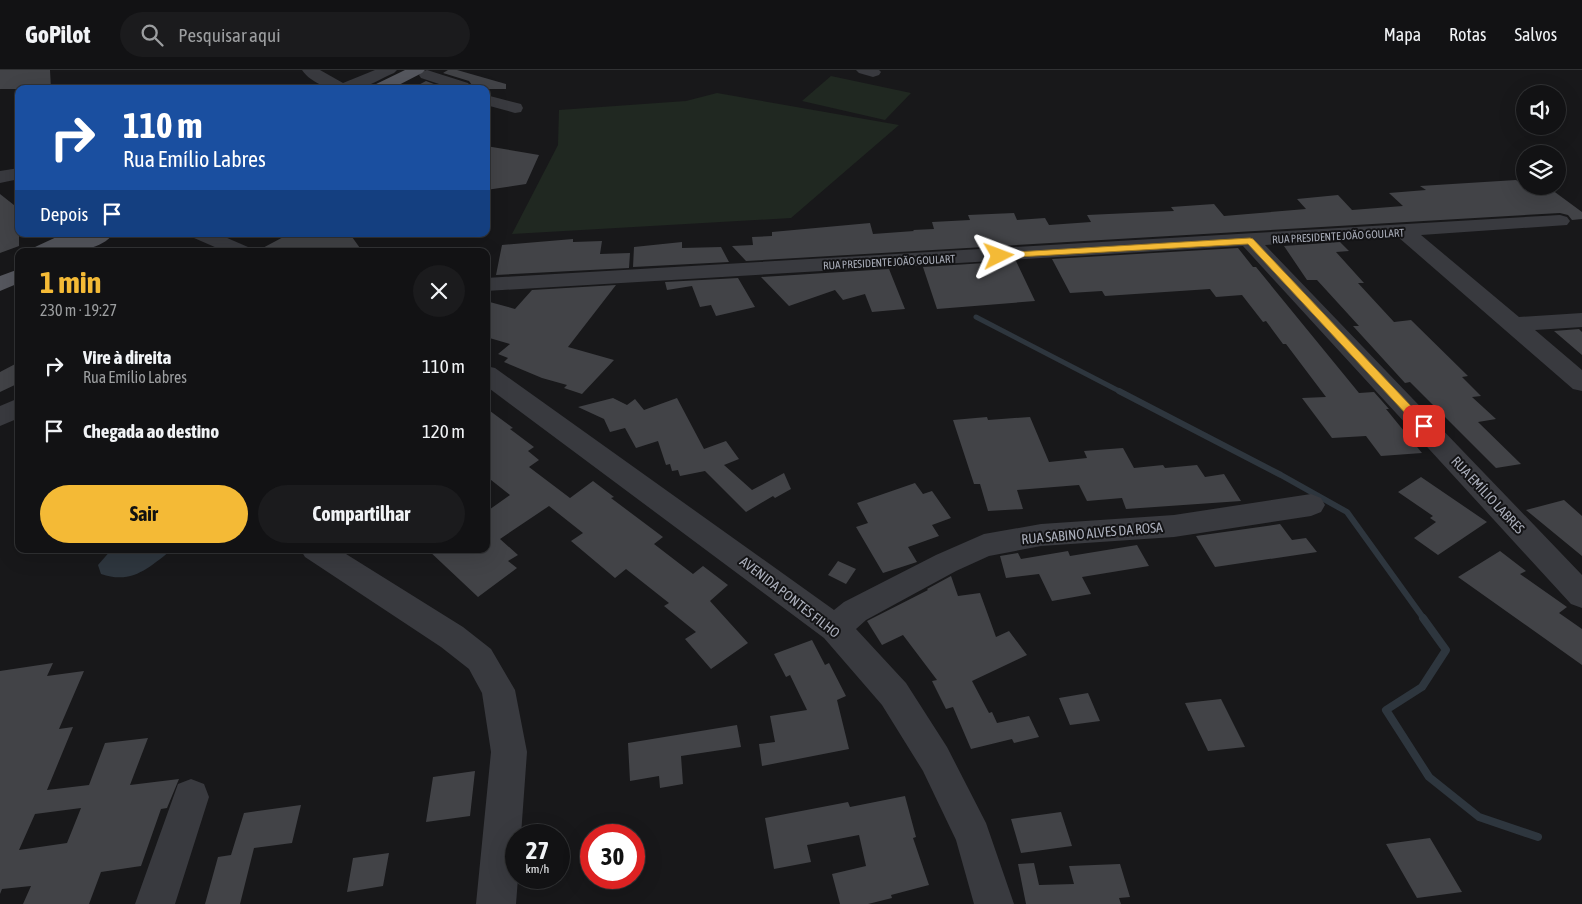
<!DOCTYPE html>
<html lang="pt">
<head>
<meta charset="utf-8">
<style>
	:root { --surface:#121214; --page:#1b1b1d; --text:#f1f3f6; --muted:#9c9ea0; --line:#313234; --accent:#f4ba36 }
	body { margin:0; font-family:"Asap Condensed",sans-serif; background:var(--page); color:var(--text); height:100vh; display:flex; flex-direction:column; font-size:19px; white-space:nowrap }
	* { box-sizing:border-box; margin:0 }
	p { font-size:16px; color:var(--muted) }
	.icon { flex:none; width:28px; height:28px; fill:none; stroke:currentColor; stroke-width:2; stroke-linecap:round; stroke-linejoin:round }
	.map { position:relative; flex:1; overflow:hidden }
	.details { position:absolute; left:15px; top:178px; width:475px; height:305px; display:flex; flex-direction:column; background:var(--surface); border-radius:10px; box-shadow:0 5px 20px #0002,0 0 0 1px var(--line) }
	.details>* { flex:none }
	.top-card { position:absolute; left:15px; top:15px; width:475px; height:152px; border-radius:10px; box-shadow:0 5px 20px #0002,0 0 0 1px var(--line); background:#1a4fa0; color:#fff; overflow:hidden }
	.tools { position:absolute; left:1516px; top:15px; display:grid; gap:10px }
	.tools a { display:grid; place-items:center; width:50px; height:50px; border-radius:50%; background:var(--surface); box-shadow:0 5px 20px #0002,0 0 0 1px var(--line); font-size:25px }
	.speed { position:absolute; left:505px; top:754px; display:flex; gap:10px; font-size:25px; font-weight:700; text-align:center }
	.speed>* { display:grid; place-content:center; width:65px; height:65px; border-radius:50%; background:var(--surface); box-shadow:0 5px 20px #0002,0 0 0 1px var(--line); line-height:1 }
	.speed small { font-size:12px; font-weight:400 }
	.speed .limit { border:8px solid #d22; background:#fff; color:#111 }
	.pin { position:absolute; display:grid; place-items:center; width:42px; height:42px; color:#fff; margin:-21px; border-radius:10px; box-shadow:0 2px 8px #0006 }
	.me { position:absolute; width:55px; margin:-28px; rotate:87deg; stroke-linejoin:round; filter:drop-shadow(0 0 4px #0008) }
	.turn { display:flex; align-items:center; gap:18px; height:105px; padding:0 25px; font-size:22px }
	.turn .icon { width:65px; height:65px; stroke-width:2.5 }
	.turn b { display:block; font-size:35px; line-height:42px }
	.then { display:flex; align-items:center; height:48px; padding:0 25px; background:#0003; gap:10px; font-size:19px }
	.round { display:grid; place-items:center; flex:none; width:52px; height:52px; border-radius:26px; background:var(--page) }
	.overview { display:flex; align-items:center; justify-content:space-between; height:85px; padding:0 25px }
	h1 { font-size:30px; font-weight:700; line-height:38px; color:var(--accent) }
	.action { display:flex; gap:10px; margin-top:auto; padding:10px 25px }
	.action a { flex:1; height:58px; border-radius:30px; background:var(--accent); color:#111; font-size:20px; font-weight:700; line-height:58px; text-align:center }
	.action a+a { background:var(--page); color:var(--text) }
	ul { padding:0; list-style:none }
	li { display:flex; align-items:center; gap:15px; height:65px; padding:0 25px }
	li div { flex:1 }
	li b { display:block; font-size:19px }
	li em { font-style:normal }
	header { display:flex; align-items:center; gap:30px; box-sizing:border-box; height:70px; padding:0 25px; background:var(--surface); border-bottom:1px solid var(--line) }
	header strong { font-size:24px }
	nav { display:flex; gap:28px; margin-inline-start:auto; font-size:18px }
	.search { width:350px; height:45px; background:var(--page); display:flex; align-items:center; gap:12px; box-sizing:border-box; padding:0 18px; border-radius:28px; color:var(--muted); font-size:19px }
	.map>svg:first-child { display:block }
	.green { fill:#202821 }
	.water { fill:#2e363e }
	.lines { fill:none; stroke-linecap:round; stroke-linejoin:round }
	.stream-far2 { stroke:#2e363e; stroke-width:5 }
	.stream-far1 { stroke:#2e363e; stroke-width:6 }
	.stream { stroke:#2e363e; stroke-width:8 }
	.building { fill:#424347; fill-rule:evenodd }
	.minor { fill:#393a3f; fill-rule:evenodd }
	.major { fill:#55575e; fill-rule:evenodd }
	.route { fill:#f4ba36; stroke:#9f7923 }
	.labels { text-anchor:middle; stroke-width:4; stroke-linejoin:round; paint-order:stroke }
	.far-street-label { font-size:11px; fill:#aaaeba; stroke:#131315 }
	.street-label { font-size:14px; fill:#aaaeba; stroke:#131315 }
</style>
</head>
<body>
<header>
<strong>GoPilot</strong>
<div class="search"><svg class="icon" aria-label="search" viewBox="0 0 24 24"><circle cx="10" cy="10" r="6"/><path d="M15 15l6 6"/></svg>Pesquisar aqui</div>
<nav><a>Mapa</a><a>Rotas</a><a>Salvos</a></nav>
</header>
<div class="map">
<svg width="1582" height="834" viewBox="0 0 1582 834">
	<rect width="100%" height="100%" fill="#18181a"/>
	<!-- green -->
	<path class="green" d="M831,6L911,23L885,50L802,31Z
		M717,23L899,55L791,148L512,164L558,75L559,40L686,31Z"/>
	<!-- water -->
	<path class="water" d="M112,479H173C149,497 133,515 101,504L98,495Z"/>
	<g class="lines">
		<!-- stream-far2 -->
		<path class="stream-far2" d="M976,247L1121,322"/>
		<!-- stream-far1 -->
		<path class="stream-far1" d="M1119,321L1281,405L1347,442L1424,549"/>
		<!-- stream -->
		<path class="stream" d="M1423,548L1446,580L1422,617L1386,640L1429,707L1479,747L1538,767"/>
	</g>
	<!-- building -->
	<path class="building" d="M0,0H50L51,19H0Z
		M448,0H457L506,14V19H475L469,11L443,3Z
		M426,11L447,19H411Z
		M486,76L539,85L526,114L486,120Z
		M1516,110L1527,118L1548,117L1582,142V149L1572,150L1568,145L1560,143L746,191L732,176L753,175L752,167L772,166V162L870,153L873,164L914,161L913,160L934,159L932,152L970,150L968,145L1014,143L1017,150L1045,148L1049,155L1091,152L1087,145L1174,141L1171,137L1214,134L1224,146L1306,139L1297,129L1338,125L1352,140L1403,136L1389,123L1426,120L1420,116Z
		M0,124L19,139V176L0,183Z
		M289,164H350L362,181H257Z
		M573,169V172L602,171L600,184L630,183L629,198L496,205L502,175Z
		M682,172V178L721,177L729,192L633,197L634,177Z
		M1340,172L1349,181L1336,182L1364,213H1358L1394,252L1411,250L1468,306L1462,307L1481,326L1472,327L1496,349L1478,352L1521,394L1496,398L1410,312L1405,313L1353,256H1359L1317,210H1307L1284,176Z
		M1238,178L1253,197H1256L1359,323L1374,322L1389,339H1386L1422,383L1381,386L1366,366L1332,368L1302,328L1326,327L1286,274H1283L1266,251L1263,252L1242,225L1216,227L1210,219L1105,226L1102,221L1070,223L1052,189Z
		M1016,191L1035,231L937,239L923,197Z
		M889,199L905,239L872,242L865,224L843,230L835,220L789,236L761,207Z
		M738,208L755,237L716,246L711,235L700,237L692,216L667,220L665,212Z
		M616,215L568,277L614,290L582,324L564,318L567,315L542,308L504,292L508,288L498,284L510,274L486,267V231L515,239L532,220Z
		M1579,259L1582,262V285L1554,261Z
		M19,292V313L0,322V302Z
		M613,328L627,335L635,329L644,340L677,328L704,379L726,371L739,389L724,395L752,420L784,403L791,419L775,428L773,426L746,442L705,401L680,406L678,400L672,401L670,394L666,395L658,371L636,378L625,358L610,362L604,349L578,337Z
		M486,338L513,358L510,359L534,377L528,381L539,390L529,397L570,428L593,411L614,427L611,428L663,467L654,474L693,504L703,496L728,515L710,531L748,573L711,599L685,569L696,562L664,536L669,533L626,499L615,508L571,471L583,463L549,436L500,469L518,485L508,491L517,498L478,527L427,479H486V442L510,425L486,406Z
		M987,347L988,350L1030,347L1049,392L1087,388L1084,381L1123,378L1134,398L1163,395L1165,398L1197,395L1205,407L1224,404L1241,431L1126,439L1122,428L1087,431L1079,415L1017,420L1023,439L988,441L980,414H974L953,350Z
		M1421,407L1487,452L1438,485L1414,468L1436,452L1430,448L1433,446L1398,422Z
		M915,413L923,424L932,421L951,448L932,455L939,466L908,477L917,492L883,503L856,457L868,453L857,433Z
		M1564,430L1582,446V486L1526,440Z
		M1280,454L1292,470L1306,468L1317,482L1215,497L1196,466Z
		M1137,475L1149,496L1082,507L1091,524L1052,531L1039,504L1006,508L1000,486L1018,483L1021,489L1068,481L1070,486Z
		M1500,481L1526,501L1520,504L1567,537L1559,543L1582,559V595L1458,507Z
		M838,491L856,499L846,514L828,505Z
		M951,506L958,526L980,523L996,567L1009,561L1027,585L972,611L989,643L992,642L997,653L1029,646L1039,667L1014,673L1012,669L971,679L953,637L946,639L932,611L937,610L903,565L882,575L867,551L928,520L927,519Z
		M812,570L825,595L829,593L846,626L837,630L849,679L762,696L759,674L775,672L770,646L807,640L790,605L786,607L774,584Z
		M53,593L47,606L84,601L59,659L73,657L47,720L89,715L105,673L148,668L130,715L179,709L167,738L161,739L141,796L101,802L89,834H23L31,816L2,819L0,824V601ZM81,738L67,773L19,780L35,744Z
		M1088,623L1100,651L1070,655L1059,628Z
		M1221,629L1245,677L1208,681L1185,633Z
		M737,655L741,677L681,686L683,714L660,718L659,706L630,711L628,673Z
		M475,701L470,746L426,752L433,707Z
		M905,726L916,767L913,768L929,815L891,825L892,828L868,834H840L832,804L866,796L859,765L807,775L811,792L774,799L765,748L848,732L850,737Z
		M301,735L292,773L254,778L240,834H205L218,787L231,785L244,743Z
		M1061,742L1072,776L1021,783L1011,749Z
		M1430,768L1462,822L1417,828L1386,774Z
		M389,783L383,816L347,822L353,788Z
		M1034,793L1039,815L1074,814L1069,796L1120,794L1130,827L1119,828L1121,834H1026L1018,794Z"/>
	<g class="lines">
		<!-- minor -->
		<path class="minor" d="M302,0H320L343,13L375,0H397L394,3C382,8 368,17 355,19C336,21 313,16 302,0Z
			M427,0L468,13L473,19H454L421,8L419,5L421,2Z
			M856,0H879L881,2L879,5L873,7L859,3Z
			M486,25L521,34L523,38L521,42L515,43L486,35Z
			M19,98V109L0,113V101Z
			M1560,145L1567,147L1570,151L1567,155L1421,165L1519,247L1582,243V257L1535,260L1582,300V321L1573,319L1398,167L1265,175L1582,505V538L1571,534L1243,176L486,221V208Z
			M191,164H218L248,177L251,181H224L194,168Z
			M486,296L495,298L834,540L844,532L936,485L984,464L1041,454L1174,445L1311,424L1321,428L1325,435L1321,442L1311,446L1174,467L1041,476L989,486L956,501L866,550L856,559L906,613L947,677L986,753L1014,834H974L956,770L923,701L882,635L824,568L486,316Z
			M19,328V348L0,356V336Z
			M300,479H338L463,557L491,579L515,620L527,682L521,765H516L518,808L516,834H476L491,682L482,623L469,599L441,577L305,487Z
			M191,709L204,714L209,727L175,834H135L178,714Z"/>
		<!-- major -->
		<path class="major" d="M405,0H425L422,3L391,19H370L372,16Z
			M63,164H113C98,185 54,182 32,181L35,177Z
			M19,199V213L0,221V206Z"/>
	</g>
	<!-- route -->
	<path class="route" d="M1250,168L1253,169L1428,354L1429,356L1428,359H1420L1248,174L999,188L995,186L999,183Z"/>
	<g class="labels">
		<!-- far-street labels -->
		<g class="far-street-label">
			<text transform="translate(1338 166) rotate(-3)" y="4">RUA PRESIDENTE JOÃO GOULART</text>
			<text transform="translate(889 192) rotate(-3)" y="4">RUA PRESIDENTE JOÃO GOULART</text>
		</g>
		<!-- street labels -->
		<g class="street-label">
			<text transform="translate(1488 425) rotate(47)" y="5">RUA EMÍLIO LABRES</text>
			<text transform="translate(1092 463) rotate(-5)" y="5">RUA SABINO ALVES DA ROSA</text>
			<text transform="translate(790 527) rotate(38)" y="5">AVENIDA PONTES FILHO</text>
		</g>
	</g>
</svg>
<div class="tools">
<a><svg class="icon" aria-label="sound" viewBox="0 0 24 24"><path d="M4 9h4l5-4v14l-5-4H4zM17 9q2 3 0 6"/></svg></a>
<a><svg class="icon" aria-label="layers" viewBox="0 0 24 24"><path d="M12 4l9 5-9 5-9-5zM3 14l9 5 9-5"/></svg></a>
</div>
<div class="speed"><div>27<small>km/h</small></div><div class="limit">30</div></div>
<div class="pin" style="left:1424px;top:356px;background:#d93025"><svg class="icon" aria-label="arrive" viewBox="0 0 24 24"><path d="M6 21V4h12l-3 4 3 4H6"/></svg></div>
<svg class="me" style="left:999px;top:186px" viewBox="-20 -20 40 40"><path d="M0-17L14 15 0 8-14 15z" fill="#f4ba36" stroke="#fff" stroke-width="4"/></svg>
<div class="top-card">
<div class="turn"><svg class="icon" aria-label="right" viewBox="0 0 24 24"><path d="M7 20v-9h11M14 6l5 5-5 5"/></svg><div><b>110 m</b>Rua Emílio Labres</div></div>
<div class="then">Depois<svg class="icon" aria-label="arrive" viewBox="0 0 24 24"><path d="M6 21V4h12l-3 4 3 4H6"/></svg></div>
</div>
<section class="details">
<div class="overview"><div><h1>1 min</h1><p>230 m · 19:27</p></div><a class="round"><svg class="icon" aria-label="close" viewBox="0 0 24 24"><path d="M6 6l12 12M18 6L6 18"/></svg></a></div>
<ul>
<li><svg class="icon" aria-label="right" viewBox="0 0 24 24"><path d="M7 20v-9h11M14 6l5 5-5 5"/></svg><div><b>Vire à direita</b><p>Rua Emílio Labres</p></div><em>110 m</em></li>
<li><svg class="icon" aria-label="arrive" viewBox="0 0 24 24"><path d="M6 21V4h12l-3 4 3 4H6"/></svg><div><b>Chegada ao destino</b></div><em>120 m</em></li>
</ul>
<div class="action"><a>Sair</a><a>Compartilhar</a></div>
</section>
</div>
</body>
</html>
